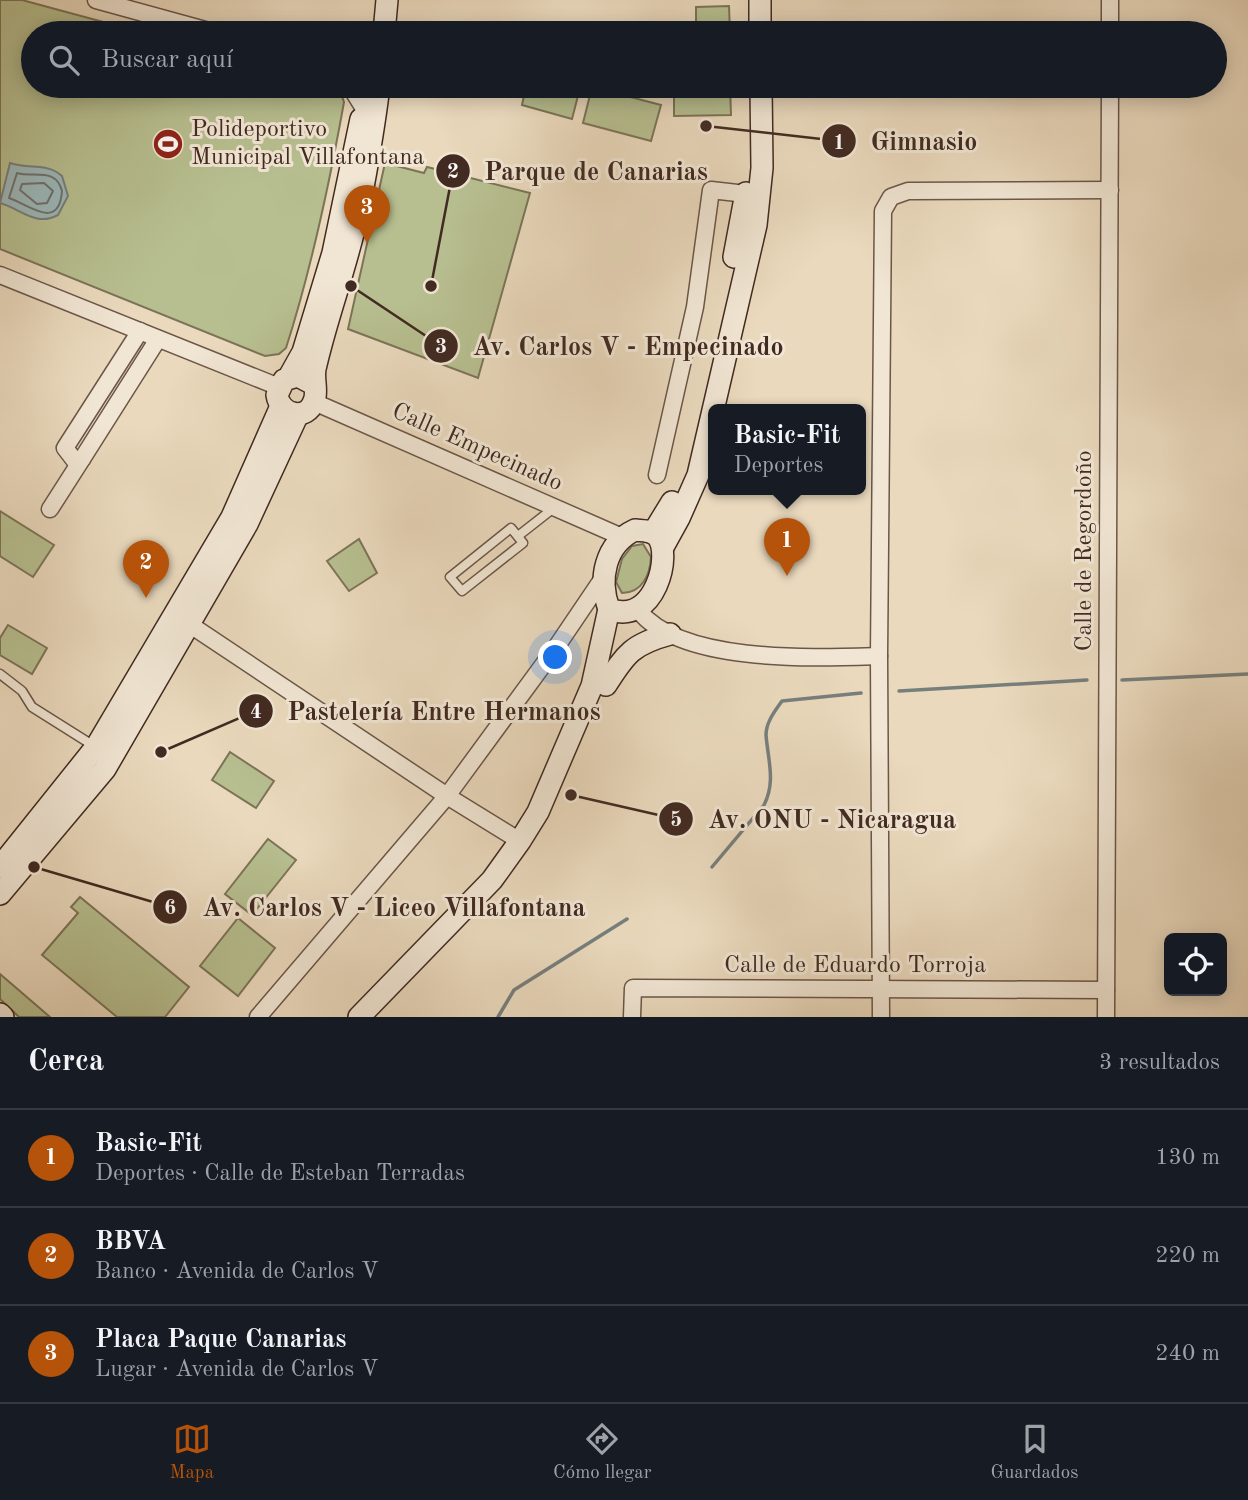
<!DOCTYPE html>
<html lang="es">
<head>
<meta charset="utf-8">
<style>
	body { margin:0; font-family:"Old Standard TT",serif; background:#20242c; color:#f1f3f6 }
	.controls { position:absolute; right:21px; bottom:21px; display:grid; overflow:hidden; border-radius:10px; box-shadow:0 4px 18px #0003 }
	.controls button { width:63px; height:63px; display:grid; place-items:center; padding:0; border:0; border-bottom:2px solid #363941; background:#171b24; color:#f1f3f6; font:35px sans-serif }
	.you { position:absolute; left:556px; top:658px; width:24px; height:24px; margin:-18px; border:5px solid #fff; border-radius:50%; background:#1a73e8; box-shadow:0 0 0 10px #1a73e833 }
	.badge { display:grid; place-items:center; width:46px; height:46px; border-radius:50%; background:#b45309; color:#fff; font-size:23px; font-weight:700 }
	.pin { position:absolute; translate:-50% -58px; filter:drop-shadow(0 2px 4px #0008) }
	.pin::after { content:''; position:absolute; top:37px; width:24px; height:21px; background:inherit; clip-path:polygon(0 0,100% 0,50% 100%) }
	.popup { position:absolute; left:708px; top:404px; width:158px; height:91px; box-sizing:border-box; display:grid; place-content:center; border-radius:10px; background:#171b24; filter:drop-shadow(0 2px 5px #0005); font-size:23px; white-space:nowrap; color:#9ea1a6 }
	.popup b { font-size:26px; color:#f1f3f6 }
	.popup::after { content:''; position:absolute; left:50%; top:100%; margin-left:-14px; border:14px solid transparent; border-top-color:#171b24 }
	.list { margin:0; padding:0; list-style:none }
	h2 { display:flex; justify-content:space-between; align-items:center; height:91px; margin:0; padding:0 28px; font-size:30px }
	h2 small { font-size:23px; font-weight:400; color:#9ea1a6 }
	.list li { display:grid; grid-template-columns:46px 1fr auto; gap:21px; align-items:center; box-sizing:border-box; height:98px; padding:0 28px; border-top:2px solid #363941 }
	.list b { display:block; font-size:26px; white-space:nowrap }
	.list p { margin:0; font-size:23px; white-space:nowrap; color:#9ea1a6 }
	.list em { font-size:23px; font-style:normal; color:#9ea1a6 }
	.icon { flex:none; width:38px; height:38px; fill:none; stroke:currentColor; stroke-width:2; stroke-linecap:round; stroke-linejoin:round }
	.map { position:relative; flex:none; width:1248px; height:1017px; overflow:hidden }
	.search { position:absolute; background:#171b24; box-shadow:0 4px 18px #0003; left:21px; right:21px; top:21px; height:77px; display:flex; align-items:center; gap:18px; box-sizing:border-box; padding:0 24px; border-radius:38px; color:#9ea1a6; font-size:26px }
	.sheet { height:385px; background:#171b24 }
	nav { display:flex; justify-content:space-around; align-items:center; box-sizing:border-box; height:98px; border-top:2px solid #363941; background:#171b24; font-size:19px; color:#9ea1a6 }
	nav a { display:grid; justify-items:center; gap:4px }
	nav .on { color:#b45309 }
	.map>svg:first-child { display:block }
	.green { fill:#b7bf90; stroke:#7c7458; stroke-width:2 }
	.water { fill:#9bb8bb; stroke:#777f7d; stroke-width:2 }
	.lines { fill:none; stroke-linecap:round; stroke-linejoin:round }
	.shore { stroke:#6e716e; stroke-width:2 }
	.stream { stroke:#777f7d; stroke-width:3.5 }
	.lane-casing { stroke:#6b5648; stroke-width:11 }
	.street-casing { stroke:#6b5648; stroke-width:19 }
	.secondary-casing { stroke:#412a21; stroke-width:24 }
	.lane { stroke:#f1e6d4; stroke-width:8 }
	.street { stroke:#f1e6d4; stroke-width:16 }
	.secondary { stroke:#f1e6d4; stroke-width:21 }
	.labels { text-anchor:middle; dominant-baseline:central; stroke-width:6; stroke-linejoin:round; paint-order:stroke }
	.poi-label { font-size:24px; fill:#412a21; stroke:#f1e6d4; text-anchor:start }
	.street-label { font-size:24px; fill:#412a21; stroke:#f1e6d4 }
	.leader { fill:none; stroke:#412a21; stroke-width:2.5 }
	.callout-dot { fill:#412a21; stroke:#f1e6d4; stroke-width:2.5 }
	.mark-label { font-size:21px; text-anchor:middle; font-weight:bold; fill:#fff }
	.callout-label { font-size:26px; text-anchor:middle; font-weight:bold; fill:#412a21; stroke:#f1e6d4; stroke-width:6; stroke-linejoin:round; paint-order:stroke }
</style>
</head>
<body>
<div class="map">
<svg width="1248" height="1017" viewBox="0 0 1248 1017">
	<rect width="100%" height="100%" fill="#ead9bd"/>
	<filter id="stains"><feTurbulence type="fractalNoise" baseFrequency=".00286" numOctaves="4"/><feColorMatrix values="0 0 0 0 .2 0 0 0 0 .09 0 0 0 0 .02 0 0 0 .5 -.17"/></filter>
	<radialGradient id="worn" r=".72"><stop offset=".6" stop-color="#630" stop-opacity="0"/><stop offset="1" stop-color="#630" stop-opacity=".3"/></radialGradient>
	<g class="green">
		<path d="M0,0h22l122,33h-111v53h300l7,5 4,11c-15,84 -32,165 -58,246l-7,6 -14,2 -265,-107z"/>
		<polygon points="729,6 730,33 696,33 696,7"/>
		<polygon points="526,86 580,88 572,119 522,105"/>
		<polygon points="674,86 730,86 731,115 674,116"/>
		<polygon points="592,87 661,105 651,141 583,123"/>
		<polygon points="385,163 424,173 427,167 530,193 478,378 348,329"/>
		<polygon points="0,511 54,545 33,577 0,556"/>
		<polygon points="359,539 377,573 349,591 327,561"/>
		<path d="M643,544l8,13c-1,18 -9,36 -29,36l-6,-11 6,-23 10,-13z"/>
		<polygon points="8,625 47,648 32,674 0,655 0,638"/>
		<polygon points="230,752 274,781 256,808 212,780"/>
		<polygon points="268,839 296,860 252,915 225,894"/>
		<polygon points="80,897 189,987 165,1017 117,1017 42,955 78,913 71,907"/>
		<polygon points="238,918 275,948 238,996 200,966"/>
		<polygon points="0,974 50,1017 19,1017 0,999"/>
	</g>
	<path class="water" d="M10,163c21,7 36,-1 52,13l6,20 -10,19c-22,12 -37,-6 -58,-12z"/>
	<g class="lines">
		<g class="shore">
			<path d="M17,173c17,5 39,-6 45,18 -3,41 -34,13 -53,7z"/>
			<polygon points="44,183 53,191 47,203 37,204 20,190 22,184"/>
		</g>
		<g class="stream">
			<polyline points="1122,680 1248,674"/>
			<polyline points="899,691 1087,680"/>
			<path d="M712,867l52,-62c12,-23 4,-45 2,-70 0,-13 9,-24 16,-34l79,-8"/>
			<polyline points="498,1017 514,990 627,919"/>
		</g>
		<g class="lane-casing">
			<g id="lane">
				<polygon points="511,528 523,543 462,591 450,577"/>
				<polyline points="518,536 555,507"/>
				<polyline points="0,674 22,691 32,707 94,746"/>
			</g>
		</g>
		<g class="street-casing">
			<g id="street">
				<polyline points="96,0 216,33"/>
				<polyline points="1110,0 1110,33"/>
				<polyline points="350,86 363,107"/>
				<polyline points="0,275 279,387"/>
				<polyline points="140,331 65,448 75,461 82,459 158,339"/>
				<polyline points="314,402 622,537"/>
				<polyline points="657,475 695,307 711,190 746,194"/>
				<polyline points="50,509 82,459"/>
				<path d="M639,611c43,53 176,47 240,45"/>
				<polyline points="180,618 447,796 520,841"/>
				<polyline points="258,1017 447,796 557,646 603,578"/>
				<polyline points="632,1017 633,988 1106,990"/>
				<polyline points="881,1017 879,656 883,211 891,197 908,191 1110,190"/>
				<polyline points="1106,1017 1110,86"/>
			</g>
		</g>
		<g class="secondary-casing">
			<g id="secondary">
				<polyline points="760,0 760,33"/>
				<polyline points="384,33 387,0"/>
				<polyline points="734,257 746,193"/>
				<polyline points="289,377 303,352 333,253 361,119"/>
				<path d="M313,384l-15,-8 -14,4 -7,15c3,20 30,27 37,6 4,-9 -1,-21 1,-32 12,-54 33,-106 44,-161 8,-41 15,-81 20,-122"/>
				<path d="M635,530c8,1 16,0 22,6 16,17 -2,91 -48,73 -11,-30 -4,-65 26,-79z"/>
				<polyline points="653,533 672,502"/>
				<polyline points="663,547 679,518 698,475 756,225 762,168 761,86"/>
				<path d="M606,685c20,-32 27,-41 64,-51"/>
				<polyline points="0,867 96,747 232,517 281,406"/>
				<polyline points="0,894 105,769 247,524 298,414"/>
				<polyline points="0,1014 3,1017"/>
				<polyline points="359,1017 492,880 520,841 538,812 592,686 609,609"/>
			</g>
		</g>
		<use href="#lane" class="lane"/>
		<use href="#street" class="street"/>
		<use href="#secondary" class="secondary"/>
	</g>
	<defs>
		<g id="stadium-disc" transform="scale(1.575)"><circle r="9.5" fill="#8f2418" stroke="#f1e6d4"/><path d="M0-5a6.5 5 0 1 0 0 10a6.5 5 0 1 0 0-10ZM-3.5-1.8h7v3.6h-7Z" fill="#fff"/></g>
	</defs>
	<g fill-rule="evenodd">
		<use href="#stadium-disc" x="168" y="144"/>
	</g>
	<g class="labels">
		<g class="poi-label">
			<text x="191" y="130">Polideportivo<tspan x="191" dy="28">Municipal Villafontana</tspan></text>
		</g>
		<g class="street-label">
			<text transform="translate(477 448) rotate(24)">Calle Empecinado</text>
			<text transform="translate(1085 551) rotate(-90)">Calle de Regordoño</text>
			<text x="855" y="966">Calle de Eduardo Torroja</text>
		</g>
	</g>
	<path class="leader" d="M706 126L839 141M431 286L453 171M351 286L441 346M161 752L256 711M571 795L676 819M34 867L170 907"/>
	<g class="callout-dot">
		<circle cx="706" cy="126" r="7"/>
		<circle cx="431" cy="286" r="7"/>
		<circle cx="351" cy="286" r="7"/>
		<circle cx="161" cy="752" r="7"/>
		<circle cx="571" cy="795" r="7"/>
		<circle cx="34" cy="867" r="7"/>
		<circle cx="839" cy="141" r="18"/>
		<circle cx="453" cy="171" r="18"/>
		<circle cx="441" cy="346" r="18"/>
		<circle cx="256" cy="711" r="18"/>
		<circle cx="676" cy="819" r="18"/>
		<circle cx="170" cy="907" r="18"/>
	</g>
	<g class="mark-label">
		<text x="839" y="149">1</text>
		<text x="453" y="178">2</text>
		<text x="441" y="353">3</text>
		<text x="256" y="718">4</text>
		<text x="676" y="826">5</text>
		<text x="170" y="914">6</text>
	</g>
	<g class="callout-label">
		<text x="924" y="150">Gimnasio</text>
		<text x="596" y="180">Parque de Canarias</text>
		<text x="628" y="355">Av. Carlos V - Empecinado</text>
		<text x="444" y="720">Pastelería Entre Hermanos</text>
		<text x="832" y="828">Av. ONU - Nicaragua</text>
		<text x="394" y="916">Av. Carlos V - Liceo Villafontana</text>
	</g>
	<rect width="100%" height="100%" filter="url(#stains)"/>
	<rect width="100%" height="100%" fill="url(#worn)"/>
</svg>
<div class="controls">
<button><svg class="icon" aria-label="locate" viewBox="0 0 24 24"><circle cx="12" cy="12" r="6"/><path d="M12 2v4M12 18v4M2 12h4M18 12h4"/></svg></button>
</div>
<div class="you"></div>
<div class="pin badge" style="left:787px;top:576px">1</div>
<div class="popup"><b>Basic-Fit</b>Deportes</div>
<div class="pin badge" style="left:146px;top:598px">2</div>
<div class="pin badge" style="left:367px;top:243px">3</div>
<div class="search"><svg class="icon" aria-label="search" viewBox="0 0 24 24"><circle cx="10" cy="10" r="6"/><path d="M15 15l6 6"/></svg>Buscar aquí</div>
</div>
<section class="sheet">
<h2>Cerca<small>3 resultados</small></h2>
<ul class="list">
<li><span class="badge">1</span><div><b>Basic-Fit</b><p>Deportes · Calle de Esteban Terradas</p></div><em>130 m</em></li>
<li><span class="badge">2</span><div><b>BBVA</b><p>Banco · Avenida de Carlos V</p></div><em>220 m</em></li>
<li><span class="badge">3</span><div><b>Placa Paque Canarias</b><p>Lugar · Avenida de Carlos V</p></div><em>240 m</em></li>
</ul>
</section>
<nav>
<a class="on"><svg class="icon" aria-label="map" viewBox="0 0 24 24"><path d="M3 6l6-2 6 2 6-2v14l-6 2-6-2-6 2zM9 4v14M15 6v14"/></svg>Mapa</a>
<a><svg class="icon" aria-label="directions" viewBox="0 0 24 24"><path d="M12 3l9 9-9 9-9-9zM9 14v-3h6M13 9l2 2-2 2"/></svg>Cómo llegar</a>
<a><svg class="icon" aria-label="saved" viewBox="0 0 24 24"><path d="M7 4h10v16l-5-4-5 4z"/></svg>Guardados</a>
</nav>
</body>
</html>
